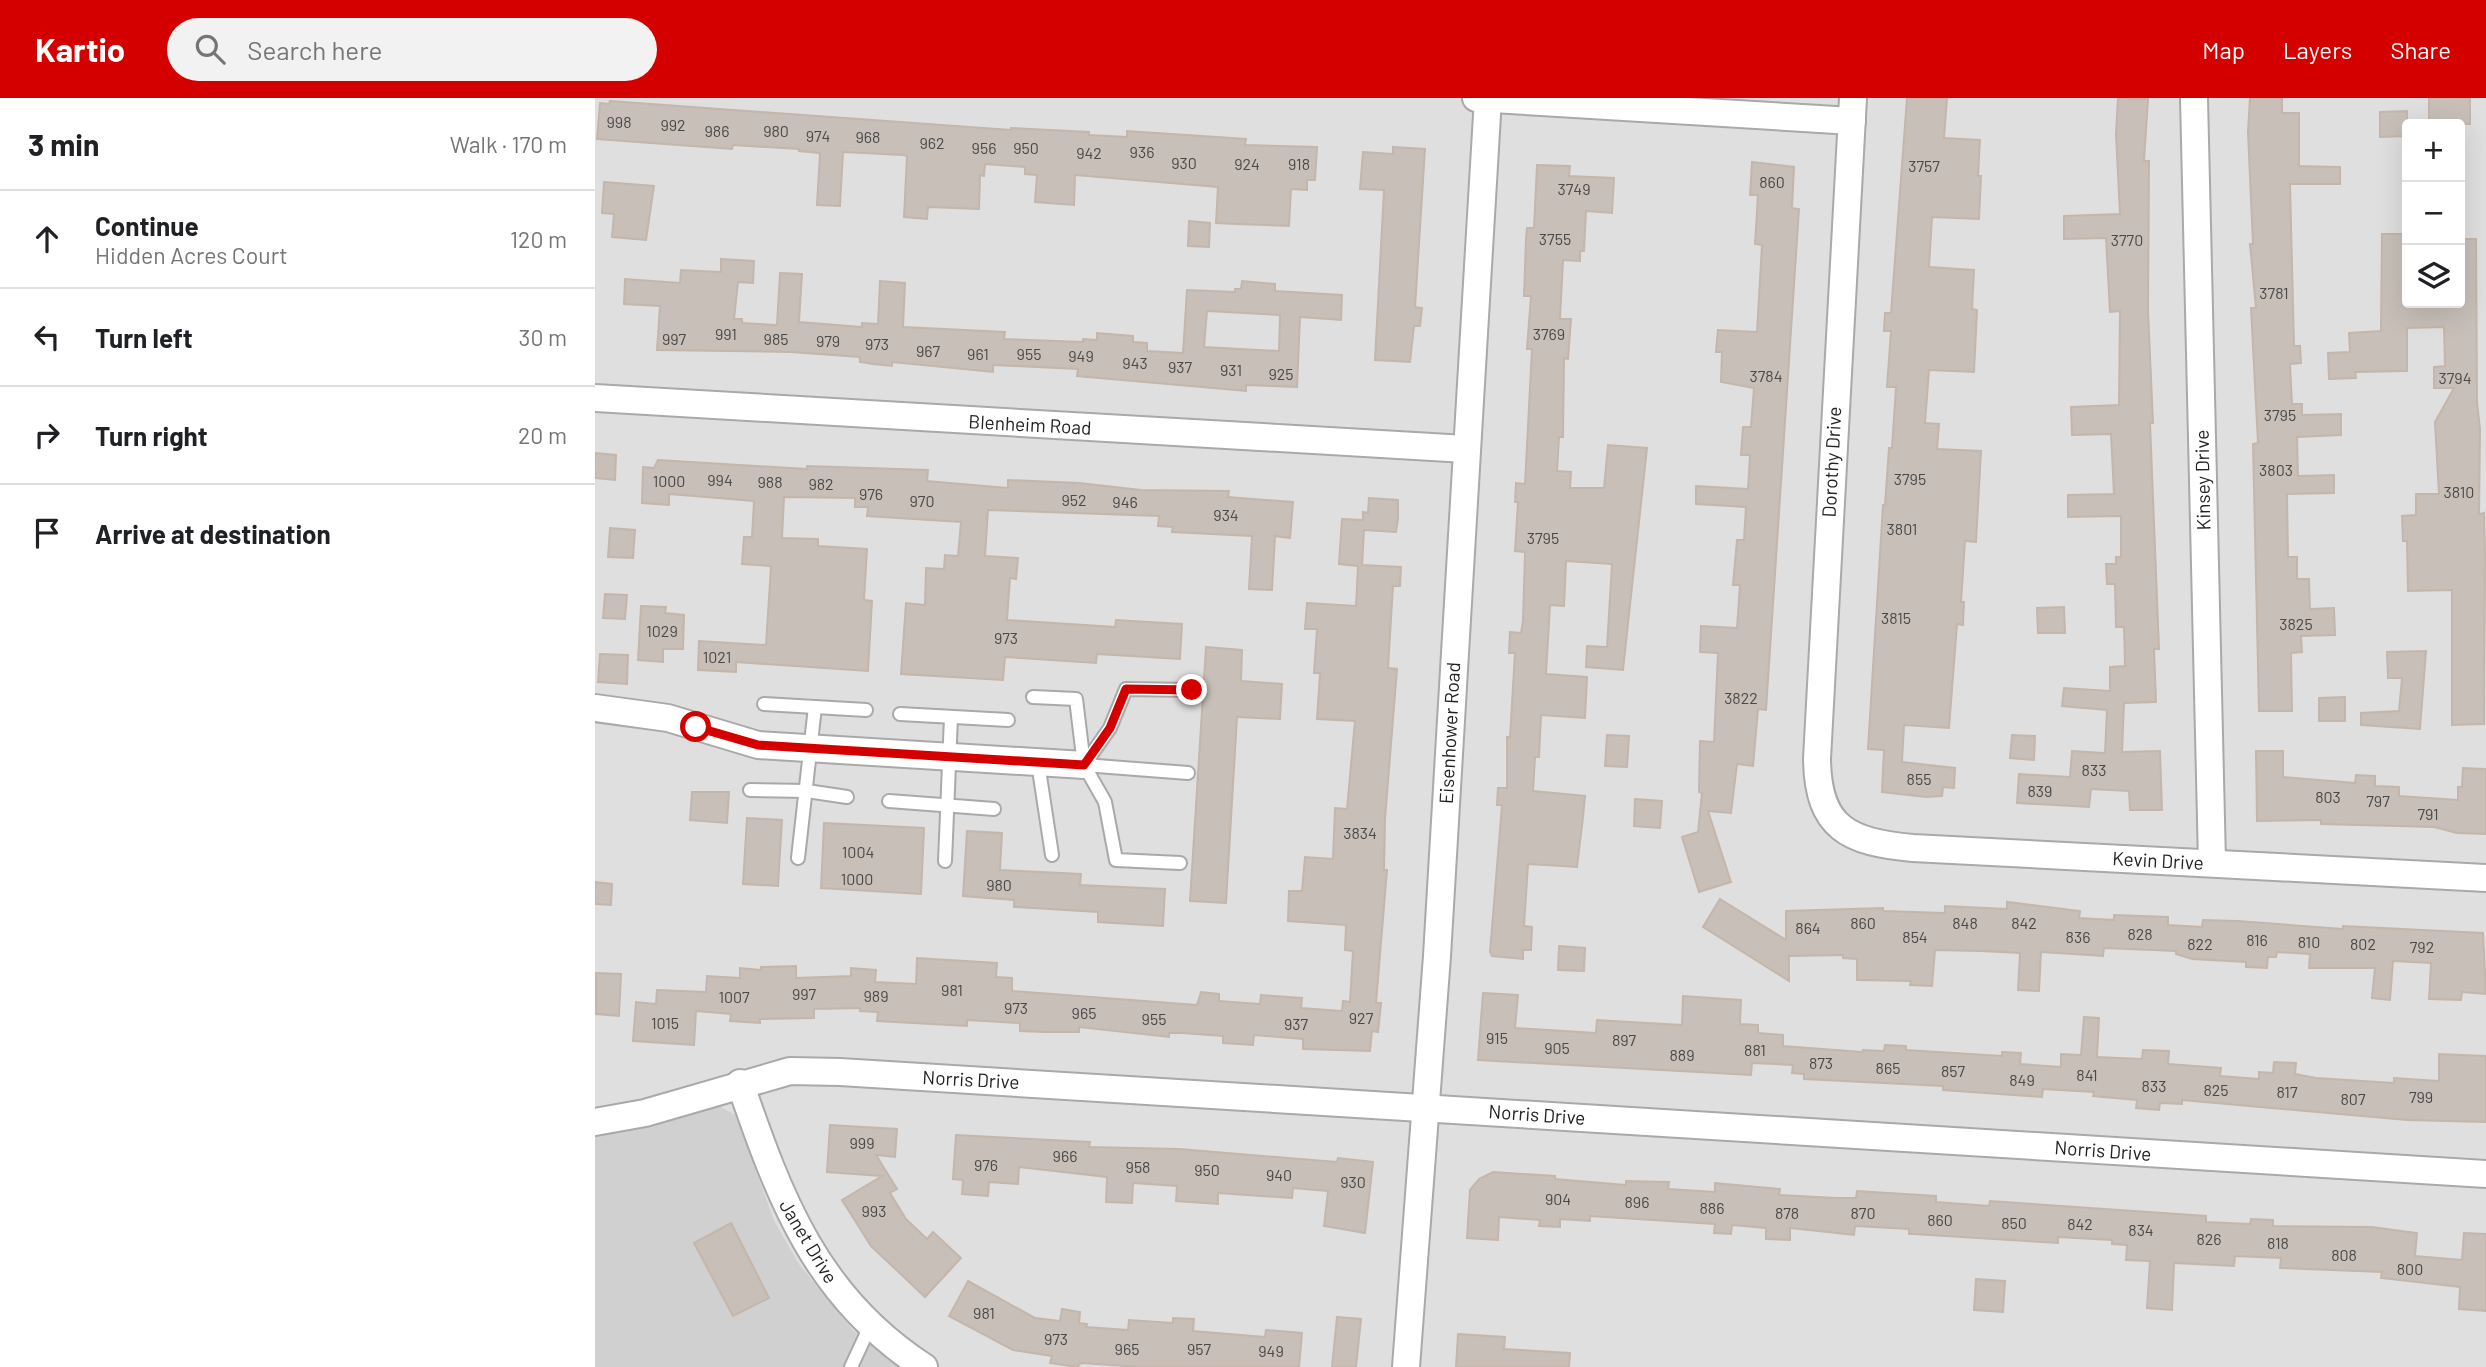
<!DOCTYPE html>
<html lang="en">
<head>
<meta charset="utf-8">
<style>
	body { margin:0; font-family:Barlow,sans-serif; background:#f2f2f2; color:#202124 }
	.controls { position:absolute; right:21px; top:21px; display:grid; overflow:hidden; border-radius:7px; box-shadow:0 7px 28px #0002 }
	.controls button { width:63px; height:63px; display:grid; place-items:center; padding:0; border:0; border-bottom:2px solid #e0e0e0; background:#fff; color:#202124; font:35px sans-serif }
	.stop { position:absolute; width:21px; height:21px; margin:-16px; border:5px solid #d40000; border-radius:50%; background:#fff }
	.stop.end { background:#d40000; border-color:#fff; box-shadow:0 2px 7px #0008 }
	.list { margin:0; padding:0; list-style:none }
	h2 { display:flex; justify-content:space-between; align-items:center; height:91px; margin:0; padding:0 28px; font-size:30px }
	h2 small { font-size:23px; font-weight:400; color:#757577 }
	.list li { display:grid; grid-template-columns:46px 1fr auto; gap:21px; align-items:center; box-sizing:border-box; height:98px; padding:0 28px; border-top:2px solid #e0e0e0 }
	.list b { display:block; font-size:26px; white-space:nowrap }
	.list p { margin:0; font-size:23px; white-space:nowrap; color:#757577 }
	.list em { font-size:23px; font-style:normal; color:#757577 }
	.icon { flex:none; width:38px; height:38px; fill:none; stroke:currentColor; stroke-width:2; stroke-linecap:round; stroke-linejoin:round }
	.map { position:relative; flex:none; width:1891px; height:1269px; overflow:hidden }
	header { display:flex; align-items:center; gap:42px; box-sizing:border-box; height:98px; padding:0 35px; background:#d40000; color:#fff }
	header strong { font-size:33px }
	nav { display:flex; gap:38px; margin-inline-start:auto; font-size:24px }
	.search { width:490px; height:63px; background:#f2f2f2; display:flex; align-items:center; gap:18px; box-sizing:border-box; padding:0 24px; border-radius:38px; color:#757577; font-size:26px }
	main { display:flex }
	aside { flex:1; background:#fff }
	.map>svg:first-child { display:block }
	.residential { fill:#e0dfdf; fill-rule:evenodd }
	.religious { fill:#d0d0d0 }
	.building { fill:#c7bfb8; stroke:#c4b6ab; stroke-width:2; fill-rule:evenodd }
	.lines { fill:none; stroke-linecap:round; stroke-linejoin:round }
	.lane-casing { stroke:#a9a9a9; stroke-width:16 }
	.street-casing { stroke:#a9a9a9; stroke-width:30 }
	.lane { stroke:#fff; stroke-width:12 }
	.street { stroke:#fff; stroke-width:26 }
	.route { stroke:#d40000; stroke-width:9 }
	.labels { text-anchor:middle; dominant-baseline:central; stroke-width:5; stroke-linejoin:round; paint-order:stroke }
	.number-label { font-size:16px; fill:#4b4948 }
	.street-label { font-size:19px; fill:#222; stroke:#fff }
</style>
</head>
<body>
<header>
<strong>Kartio</strong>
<div class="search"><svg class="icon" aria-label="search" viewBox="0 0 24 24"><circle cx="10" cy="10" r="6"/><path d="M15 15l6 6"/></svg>Search here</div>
<nav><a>Map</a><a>Layers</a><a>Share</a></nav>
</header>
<main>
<aside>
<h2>3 min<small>Walk · 170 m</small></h2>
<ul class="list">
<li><svg class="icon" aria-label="ahead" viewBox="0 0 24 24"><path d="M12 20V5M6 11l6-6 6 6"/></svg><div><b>Continue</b><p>Hidden Acres Court</p></div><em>120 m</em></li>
<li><svg class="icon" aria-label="left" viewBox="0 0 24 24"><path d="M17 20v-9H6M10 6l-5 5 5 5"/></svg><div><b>Turn left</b></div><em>30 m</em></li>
<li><svg class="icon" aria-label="right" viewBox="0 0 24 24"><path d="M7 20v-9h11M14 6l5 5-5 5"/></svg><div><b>Turn right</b></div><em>20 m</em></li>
<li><svg class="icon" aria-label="arrive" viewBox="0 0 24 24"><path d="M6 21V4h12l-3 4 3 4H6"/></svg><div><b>Arrive at destination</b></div></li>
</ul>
</aside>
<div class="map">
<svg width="1891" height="1269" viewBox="0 0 1891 1269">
	<rect width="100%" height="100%" fill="#f2efe9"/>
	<path class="residential" d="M0,0h1891v1269h-1583l-50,-37 -54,-66 -25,-44 -20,-48 -159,-40zM1812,26h53v179h-53z"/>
	<polygon class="religious" points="126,1009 140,1017 179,1122 204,1166 258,1232 308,1269 0,1269 0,1034"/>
	<g class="building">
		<polygon points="1312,0 1352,0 1349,40 1385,42 1383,78 1386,78 1384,121 1337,119 1334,169 1379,172 1377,211 1382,212 1379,274 1334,272 1330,325 1344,326 1342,351 1386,353 1381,444 1370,443 1366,504 1369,504 1368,527 1362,526 1354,630 1309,627 1307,664 1360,670 1359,690 1348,689 1347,698 1331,699 1287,694 1289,652 1273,651 1288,407 1290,407 1294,350 1297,350 1301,289 1292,289 1296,233 1289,233 1290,215 1296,215"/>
		<polygon points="1523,0 1553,1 1549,63 1554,63 1553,213 1558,325 1555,325 1564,551 1559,551 1561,604 1529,605 1527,654 1565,653 1567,712 1535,712 1534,693 1496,691 1494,709 1422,705 1424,676 1475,679 1477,653 1510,655 1512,612 1467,608 1469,590 1515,593 1515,569 1530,568 1529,529 1521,529 1520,486 1512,486 1511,466 1521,466 1521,459 1526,459 1526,418 1473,419 1473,397 1519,396 1516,336 1477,337 1476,309 1524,307 1525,213 1515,214 1511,140 1469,141 1469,118 1525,116 1521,36"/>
		<polygon points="1655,0 1687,0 1687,15 1704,15 1704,68 1745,69 1745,86 1695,86 1699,248 1705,248 1706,265 1695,266 1697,306 1707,306 1707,317 1746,316 1746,337 1702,339 1703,378 1739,377 1739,395 1692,396 1693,459 1702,459 1702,481 1714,481 1715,511 1739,510 1740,537 1706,538 1707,554 1696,555 1697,613 1664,613 1658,346 1663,345 1656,210 1661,210 1655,146 1658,146 1653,34"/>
		<rect x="1834" y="0" width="41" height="26"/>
		<polygon points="15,3 416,32 416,30 494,34 494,37 532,39 532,33 651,41 650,47 722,49 720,82 712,82 712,92 696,91 694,128 641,126 621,125 623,89 480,77 479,107 440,104 442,77 430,76 430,69 390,66 389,78 385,77 384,111 333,109 332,121 309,119 312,58 308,57 248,54 245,108 222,107 225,55 204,53 204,51 138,47 137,51 2,41 5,5 14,6"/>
		<polygon points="1812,13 1812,38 1785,39 1785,14"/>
		<polygon points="798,49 830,51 820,209 827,210 825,228 819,228 815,264 780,262 789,92 765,91 768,54 798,56"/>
		<polygon points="1157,64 1199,69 1197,110 1204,111 1171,612 1163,611 1158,668 1142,666 1136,715 1113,713 1136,784 1104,794 1087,739 1103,734 1107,695 1104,694 1105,643 1119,644 1123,555 1105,554 1106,528 1142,530 1145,487 1138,487 1142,442 1149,442 1151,409 1101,406 1101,388 1153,391 1155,357 1146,357 1148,329 1156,329 1159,290 1126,284 1127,254 1121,254 1123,232 1162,234 1167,147 1160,146 1163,97 1155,97"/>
		<polygon points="942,67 975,68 974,78 1019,80 1017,115 991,113 989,153 985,153 985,163 968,162 965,221 976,221 973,261 969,260 968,339 964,339 962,373 976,374 975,390 1009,390 1013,347 1052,350 1028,572 991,569 992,548 1012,549 1017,466 971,463 969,508 955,507 951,576 992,579 990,620 946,617 944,659 940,659 938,693 990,698 988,719 982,769 933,766 929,828 937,829 936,852 928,852 928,861 897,858 895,854 907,707 902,707 903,690 912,690 912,639 915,639 920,555 914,555 915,534 926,535 928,523 930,454 920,453 923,404 920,404 921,385 930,386 937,251 932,251 936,198 929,198 931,141 932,130 939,130"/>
		<polygon points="9,84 59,88 51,142 17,139 19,116 7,115"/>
		<polygon points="594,123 615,125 614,149 593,148"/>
		<polygon points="1787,136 1812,136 1811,206 1865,205 1865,141 1881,141 1882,304 1885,331 1884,416 1889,415 1890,456 1889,626 1857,627 1857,492 1813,493 1812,443 1808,443 1807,418 1821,417 1821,396 1844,396 1840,324 1859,290 1839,290 1839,269 1850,268 1849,229 1812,230 1812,273 1760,274 1761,280 1734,281 1733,255 1755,254 1754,235 1786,233"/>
		<path d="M126,161l33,2 -1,22 -15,-1 -4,37h8v4l35,2 3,-52 22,1 -3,48 63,5v-4l16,1 2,-43 25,2 -2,44 102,5 -1,7 79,3v-3l14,1v-7l36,3v6l14,1v8l36,2 4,-63 48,2v-3h6l1,-8 33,3v7l67,4 -1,25 -41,-3 -3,70 -51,-2v6l-169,-15 1,-7 -85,-4v7l-101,-10v4l-19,-2 -13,-2v-5l-69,-5 -134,-2 3,-44 -36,-2 1,-25 55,4 1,-13 40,2zM612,213l73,4 -1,36 -75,-4z"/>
		<polygon points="0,355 21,357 20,382 0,380"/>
		<polygon points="63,362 212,371 212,368 333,372 332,383 413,390 413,382 484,385 546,392 634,393 633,399 698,404 695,440 680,438 677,492 654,491 657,438 577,434 578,429 563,428 564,418 393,412 390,458 423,460 421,481 415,480 412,522 520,529 521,522 587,526 585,561 502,556 501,565 410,559 408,582 306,576 311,505 330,507 331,470 349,471 350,457 363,458 366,424 272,418 273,409 260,409 260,400 189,399 187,440 223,441 223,448 272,451 269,502 277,503 273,573 141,564 141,574 103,572 104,543 171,547 176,468 147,466 149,439 157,439 159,403 74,396 74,407 47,405 48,369 59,370"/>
		<polygon points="774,400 803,402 803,421 801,434 769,432 767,467 806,469 805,488 798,488 793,570 802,571 790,721 789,772 792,772 781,905 786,905 783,934 777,933 775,953 708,951 708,941 659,937 658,947 628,945 628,938 587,935 574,935 574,939 484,929 484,934 450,934 425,933 425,925 372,922 372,928 282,923 283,914 265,913 265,910 219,911 219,920 165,921 165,925 135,923 136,916 101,913 99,947 38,943 41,904 61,906 62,892 111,894 112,878 145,880 145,870 166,872 166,869 201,868 201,880 256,878 256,870 281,872 280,884 321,886 322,860 402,865 401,879 417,880 417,893 602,907 606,894 624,896 624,903 665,906 666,897 707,900 706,910 747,913 748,903 755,904 758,853 750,852 751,827 693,823 694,793 707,793 710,759 738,761 740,710 752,711 760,623 722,621 725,575 719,575 722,531 710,531 712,505 761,508 763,468 744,466 747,421 768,422 768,414 773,415"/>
		<polygon points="15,430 40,432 38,460 13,459"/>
		<polygon points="10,496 32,497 30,521 8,520"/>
		<polygon points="46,508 71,509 70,515 89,517 88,551 68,551 68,564 43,562"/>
		<polygon points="1469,509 1470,535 1443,535 1442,510"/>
		<polygon points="611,549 647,552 646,583 687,586 685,621 642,619 631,805 595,803"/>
		<polygon points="1831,553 1825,631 1766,627 1766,615 1804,613 1807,580 1793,580 1792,554"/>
		<polygon points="5,556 33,557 32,586 3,584"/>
		<polygon points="1750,599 1750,623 1724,623 1724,600"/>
		<polygon points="1012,637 1034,638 1032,669 1010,668"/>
		<polygon points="1417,637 1440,638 1439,662 1415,660"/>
		<polygon points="1661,653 1688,653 1688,679 1760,685 1761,677 1780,678 1780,688 1804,689 1804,698 1863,702 1863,689 1867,689 1868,670 1891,671 1891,736 1862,735 1839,729 1726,726 1726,722 1662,723"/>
		<polygon points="97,694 134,694 132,725 95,722"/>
		<polygon points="1040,701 1067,703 1065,730 1039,728"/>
		<polygon points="152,720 187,722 183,788 148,786"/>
		<polygon points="229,725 329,730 326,796 226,790"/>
		<polygon points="372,733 407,735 405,772 486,776 485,787 570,791 568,828 503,824 503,814 419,809 419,802 368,798"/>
		<polygon points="0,784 17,786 16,807 0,806"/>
		<polygon points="1125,801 1191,842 1191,813 1288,810 1288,813 1350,815 1350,808 1412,811 1412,804 1485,813 1484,820 1519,822 1519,817 1573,819 1573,827 1607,829 1608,822 1643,823 1748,831 1748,828 1888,835 1891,896 1867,894 1866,902 1834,901 1836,865 1798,863 1795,902 1777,900 1780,870 1714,870 1715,856 1682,854 1681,859 1673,859 1672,870 1651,869 1651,864 1597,861 1581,856 1581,853 1509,850 1508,858 1446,854 1444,893 1423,892 1425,855 1386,853 1340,852 1337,888 1315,887 1316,883 1262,882 1262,861 1248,860 1248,857 1194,858 1194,883 1108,829"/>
		<polygon points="964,848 990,850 989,873 963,872"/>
		<polygon points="1,875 26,876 24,918 1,916"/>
		<polygon points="888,895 923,897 920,930 1001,935 1002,922 1087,927 1088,898 1146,902 1145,926 1163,927 1163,935 1188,937 1188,948 1267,954 1268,952 1289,953 1290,947 1311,948 1311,952 1407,958 1407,954 1426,955 1425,966 1466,969 1466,956 1486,957 1489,919 1504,920 1502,959 1547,961 1548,952 1574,953 1573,966 1626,970 1625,978 1664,981 1664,974 1678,975 1679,964 1701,965 1700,976 1721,980 1799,985 1799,980 1844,983 1844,956 1891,958 1891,1024 1812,1022 1587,1002 1587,1006 1565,1005 1564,1012 1541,1010 1542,1002 1498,998 1499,994 1448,991 1447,999 1348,992 1348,988 1209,981 1209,976 1197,975 1198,967 1157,965 1156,977 883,962"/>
		<polygon points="235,1027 302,1031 300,1059 281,1057 302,1091 295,1095 311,1121 332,1141 338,1134 366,1160 330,1199 276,1148 247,1102 287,1078 232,1074"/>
		<polygon points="361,1037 495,1044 494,1049 584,1051 742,1064 743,1060 778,1064 770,1135 729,1128 733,1093 698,1090 697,1100 623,1095 623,1106 581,1103 582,1088 538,1085 537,1105 511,1104 512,1079 424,1069 423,1086 394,1084 393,1098 367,1096 368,1082 358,1081"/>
		<polygon points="898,1074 960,1078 960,1081 1031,1087 1031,1083 1074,1084 1073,1091 1120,1094 1120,1085 1185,1091 1184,1097 1241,1100 1261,1100 1262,1093 1341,1098 1341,1104 1394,1108 1395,1103 1611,1118 1611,1124 1655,1126 1656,1121 1678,1122 1678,1128 1777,1129 1822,1135 1820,1158 1867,1162 1869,1135 1891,1136 1891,1213 1864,1211 1865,1189 1786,1180 1787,1174 1685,1170 1686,1160 1640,1158 1639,1168 1579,1165 1577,1212 1552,1210 1555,1163 1531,1162 1532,1147 1517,1146 1517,1142 1463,1139 1463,1145 1318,1136 1314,1136 1314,1131 1260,1128 1259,1137 1195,1130 1195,1142 1171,1141 1171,1130 1137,1127 1136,1136 1119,1135 1120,1126 995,1118 995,1123 965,1121 965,1129 944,1128 945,1122 904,1119 903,1142 872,1140 875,1092 884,1081"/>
		<polygon points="136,1125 174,1200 138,1218 99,1145"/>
		<polygon points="1381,1181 1410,1183 1408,1214 1379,1212"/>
		<polygon points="373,1183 440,1220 465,1223 467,1211 485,1214 484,1225 492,1226 491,1229 533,1232 534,1222 578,1225 578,1220 599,1221 598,1233 670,1239 671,1232 707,1235 704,1269 546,1269 486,1265 482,1269 455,1265 457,1258 418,1252 354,1218"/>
		<polygon points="742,1219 766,1221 761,1269 737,1269"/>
		<polygon points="863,1236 910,1239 909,1251 975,1255 974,1269 861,1269"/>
	</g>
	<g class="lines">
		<g class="lane-casing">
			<g id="lane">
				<polyline points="438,599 481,601 489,667 510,704 521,762 585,765"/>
				<polyline points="169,606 271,612"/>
				<polyline points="305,616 413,622"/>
				<polyline points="443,665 457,757"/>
				<polyline points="489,667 515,630 531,591 597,592"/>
				<polyline points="489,667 593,675"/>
				<polyline points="155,692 212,693 252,699"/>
				<polyline points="294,703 399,711"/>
				<polyline points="203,760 220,609"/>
				<polyline points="350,763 356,619"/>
				<polyline points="256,1269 276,1226"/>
			</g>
		</g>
		<g class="street-casing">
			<g id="street">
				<polyline points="881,0 1257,23"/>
				<path d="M1258,0l-36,661c1,70 32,83 96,89l573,30"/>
				<polyline points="1599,0 1617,764"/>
				<polyline points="0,300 871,351"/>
				<polyline points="0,610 73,620 163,647 489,667"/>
				<path d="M145,985c40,116 76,214 184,284"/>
				<polyline points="0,1024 50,1015 195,973 245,974 1891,1076"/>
				<polyline points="811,1269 842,858 893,0"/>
			</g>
		</g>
		<use href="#lane" class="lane"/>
		<use href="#street" class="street"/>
	</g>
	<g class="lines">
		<polyline class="route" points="101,629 163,647 489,667 515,630 531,591 597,592"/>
	</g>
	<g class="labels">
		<g class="number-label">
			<text x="24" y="23">998</text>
			<text x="78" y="26">992</text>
			<text x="122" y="32">986</text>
			<text x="181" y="32">980</text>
			<text x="223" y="37">974</text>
			<text x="273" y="38">968</text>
			<text x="337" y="44">962</text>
			<text x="389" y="49">956</text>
			<text x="431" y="49">950</text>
			<text x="547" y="53">936</text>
			<text x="494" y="54">942</text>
			<text x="589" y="64">930</text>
			<text x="652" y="65">924</text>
			<text x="704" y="65">918</text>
			<text x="1329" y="67">3757</text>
			<text x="1177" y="83">860</text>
			<text x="979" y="90">3749</text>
			<text x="960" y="140">3755</text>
			<text x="1532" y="141">3770</text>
			<text x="1679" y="194">3781</text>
			<text x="131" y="235">991</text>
			<text x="954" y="235">3769</text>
			<text x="79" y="240">997</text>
			<text x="181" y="240">985</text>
			<text x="233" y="242">979</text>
			<text x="282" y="245">973</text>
			<text x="333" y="252">967</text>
			<text x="383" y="255">961</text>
			<text x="434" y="255">955</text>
			<text x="486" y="257">949</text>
			<text x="540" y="264">943</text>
			<text x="585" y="268">937</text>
			<text x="636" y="271">931</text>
			<text x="686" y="275">925</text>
			<text x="1171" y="277">3784</text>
			<text x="1860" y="279">3794</text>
			<text x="1685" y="316">3795</text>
			<text x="1681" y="371">3803</text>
			<text x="1315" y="380">3795</text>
			<text x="125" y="381">994</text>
			<text x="74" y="382">1000</text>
			<text x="175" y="383">988</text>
			<text x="226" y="385">982</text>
			<text x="1864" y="393">3810</text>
			<text x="276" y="395">976</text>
			<text x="479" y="401">952</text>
			<text x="327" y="402">970</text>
			<text x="530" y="403">946</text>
			<text x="631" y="416">934</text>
			<text x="1307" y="430">3801</text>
			<text x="948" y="439">3795</text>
			<text x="1301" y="519">3815</text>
			<text x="1701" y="525">3825</text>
			<text x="67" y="532">1029</text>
			<text x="411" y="539">973</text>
			<text x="122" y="558">1021</text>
			<text x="1146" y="599">3822</text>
			<text x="1499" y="671">833</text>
			<text x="1324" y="680">855</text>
			<text x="1445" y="692">839</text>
			<text x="1733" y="698">803</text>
			<text x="1783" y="702">797</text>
			<text x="1833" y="715">791</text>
			<text x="765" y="734">3834</text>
			<text x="263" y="753">1004</text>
			<text x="262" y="780">1000</text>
			<text x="404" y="786">980</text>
			<text x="1268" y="824">860</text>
			<text x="1370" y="824">848</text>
			<text x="1429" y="824">842</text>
			<text x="1213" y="829">864</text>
			<text x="1545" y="835">828</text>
			<text x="1320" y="838">854</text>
			<text x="1483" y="838">836</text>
			<text x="1662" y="841">816</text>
			<text x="1714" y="843">810</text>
			<text x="1605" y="845">822</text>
			<text x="1768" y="845">802</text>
			<text x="1827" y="848">792</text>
			<text x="357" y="891">981</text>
			<text x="209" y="895">997</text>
			<text x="281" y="897">989</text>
			<text x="139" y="898">1007</text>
			<text x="421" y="909">973</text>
			<text x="489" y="914">965</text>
			<text x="766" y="919">927</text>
			<text x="559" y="920">955</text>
			<text x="70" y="924">1015</text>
			<text x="701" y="925">937</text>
			<text x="902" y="939">915</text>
			<text x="1029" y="941">897</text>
			<text x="962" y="949">905</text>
			<text x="1160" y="951">881</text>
			<text x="1087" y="956">889</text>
			<text x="1226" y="964">873</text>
			<text x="1293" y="969">865</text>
			<text x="1358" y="972">857</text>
			<text x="1492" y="976">841</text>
			<text x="1427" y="981">849</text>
			<text x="1559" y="987">833</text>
			<text x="1621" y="991">825</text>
			<text x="1692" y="993">817</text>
			<text x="1826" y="998">799</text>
			<text x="1758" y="1000">807</text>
			<text x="267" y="1044">999</text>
			<text x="470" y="1057">966</text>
			<text x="391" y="1066">976</text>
			<text x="543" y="1068">958</text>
			<text x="612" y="1071">950</text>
			<text x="684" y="1076">940</text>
			<text x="758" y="1083">930</text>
			<text x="963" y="1100">904</text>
			<text x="1042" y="1103">896</text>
			<text x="1117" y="1109">886</text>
			<text x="279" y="1112">993</text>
			<text x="1192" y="1114">878</text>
			<text x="1268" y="1114">870</text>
			<text x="1345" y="1121">860</text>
			<text x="1419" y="1124">850</text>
			<text x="1485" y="1125">842</text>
			<text x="1546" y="1131">834</text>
			<text x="1614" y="1140">826</text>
			<text x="1683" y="1144">818</text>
			<text x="1749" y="1156">808</text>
			<text x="1815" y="1170">800</text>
			<text x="389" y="1214">981</text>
			<text x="461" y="1240">973</text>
			<text x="532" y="1250">965</text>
			<text x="604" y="1250">957</text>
			<text x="676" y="1252">949</text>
		</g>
		<g class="street-label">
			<text transform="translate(435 326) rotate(3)">Blenheim Road</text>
			<text transform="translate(1236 364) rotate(-87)">Dorothy Drive</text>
			<text transform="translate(1607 382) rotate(-91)">Kinsey Drive</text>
			<text transform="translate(854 635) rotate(-87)">Eisenhower Road</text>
			<text transform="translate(1563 762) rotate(3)">Kevin Drive</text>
			<text transform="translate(376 981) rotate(3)">Norris Drive</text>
			<text transform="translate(942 1016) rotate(4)">Norris Drive</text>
			<text transform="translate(1508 1052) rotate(4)">Norris Drive</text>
			<text transform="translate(214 1143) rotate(59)">Janet Drive</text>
		</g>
	</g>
</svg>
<div class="controls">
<button>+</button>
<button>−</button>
<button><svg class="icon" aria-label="layers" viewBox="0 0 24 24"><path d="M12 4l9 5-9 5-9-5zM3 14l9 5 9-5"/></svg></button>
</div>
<div class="stop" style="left:101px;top:629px"></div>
<div class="stop end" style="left:597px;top:592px"></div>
</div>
</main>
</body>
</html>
